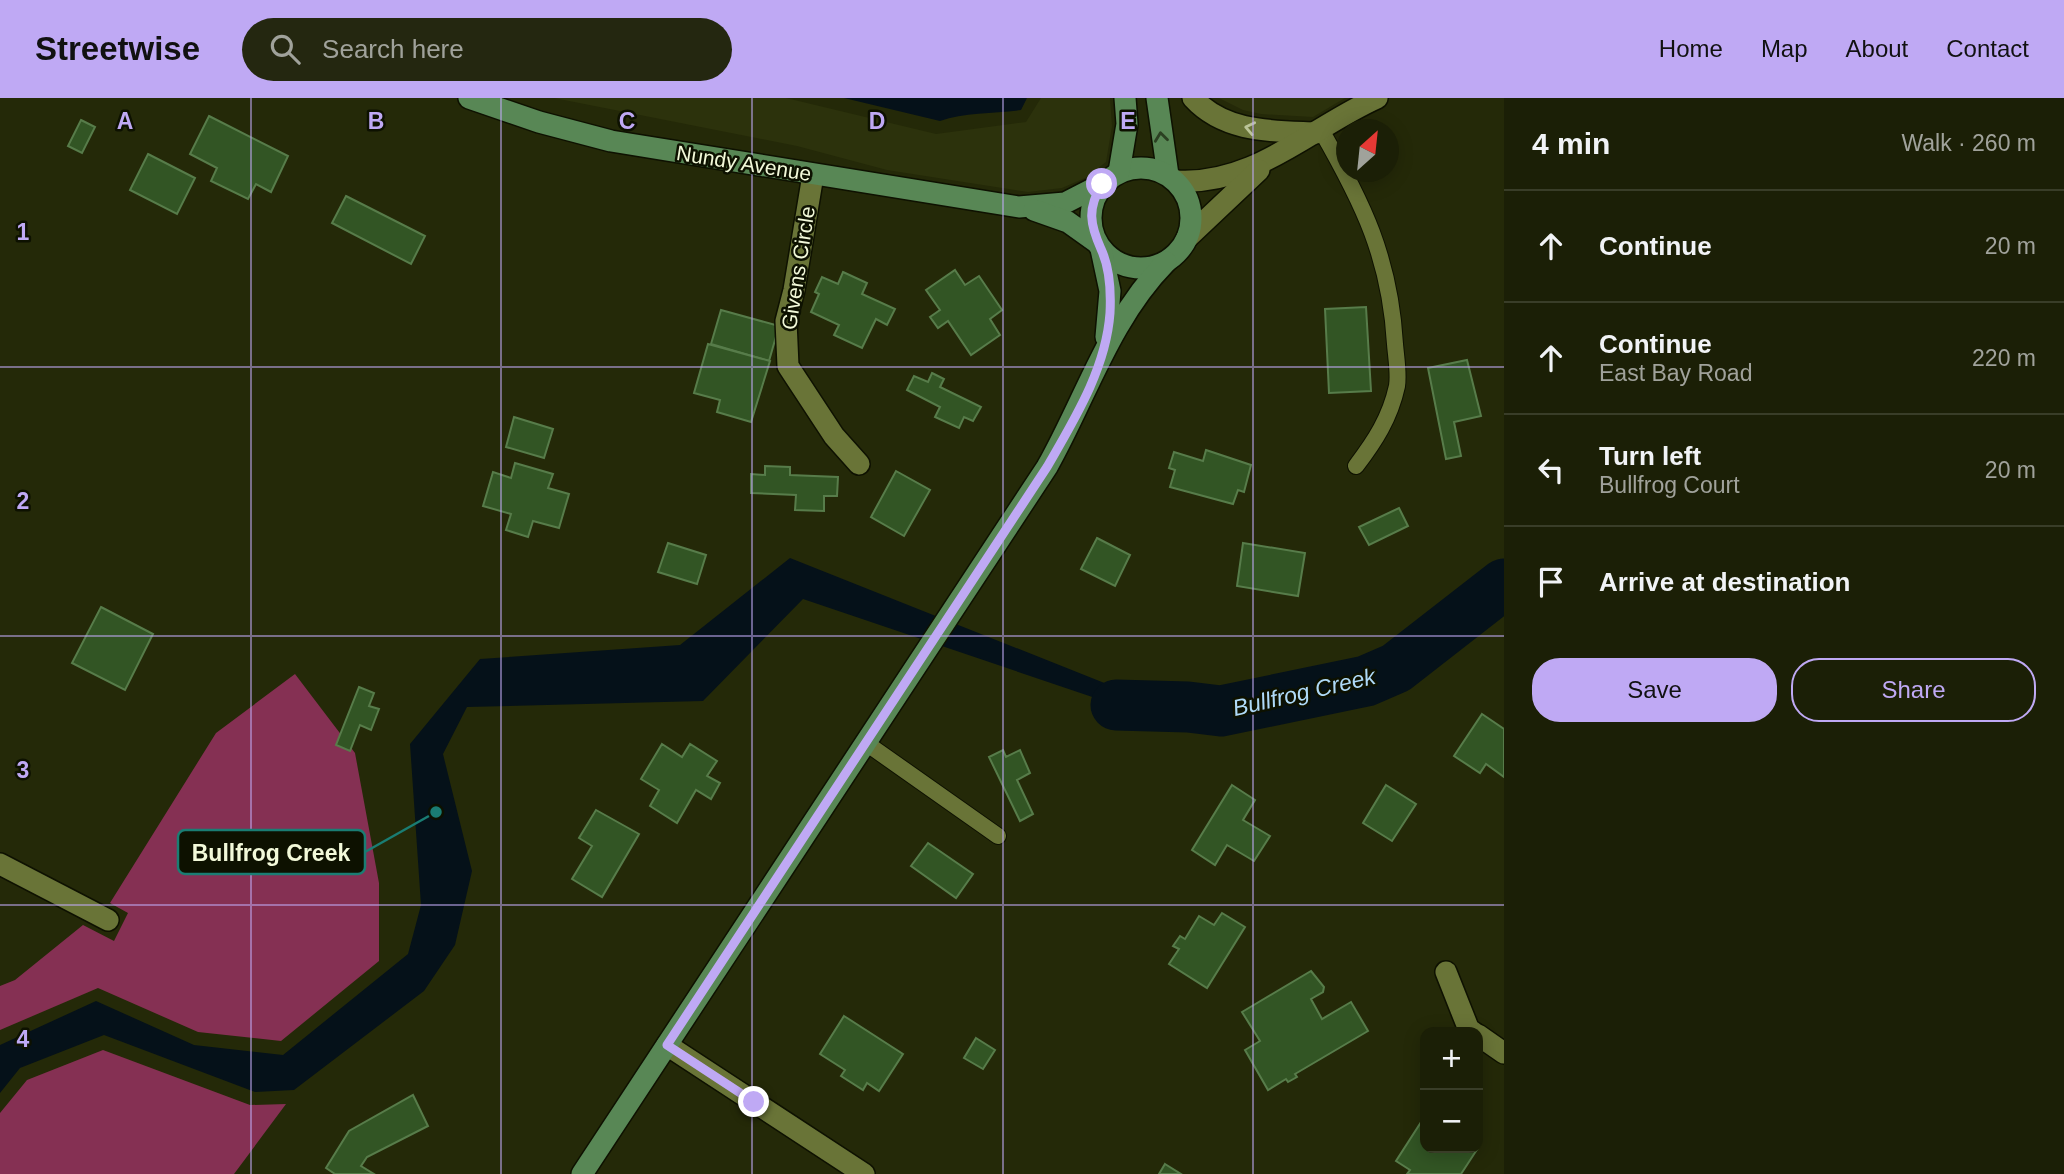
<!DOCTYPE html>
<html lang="en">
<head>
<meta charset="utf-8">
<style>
	body { margin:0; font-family:Arial,sans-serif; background:#242710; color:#f1f3f6 }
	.controls { position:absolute; right:21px; bottom:21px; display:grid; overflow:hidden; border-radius:14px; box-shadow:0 4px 18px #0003 }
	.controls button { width:63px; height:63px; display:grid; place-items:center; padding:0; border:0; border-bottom:2px solid #393d28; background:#1b1f06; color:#f1f3f6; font:35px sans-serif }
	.compass { position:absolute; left:1336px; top:21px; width:63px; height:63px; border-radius:50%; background:#1b1f06; box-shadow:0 4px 18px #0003; rotate:27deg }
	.stop { position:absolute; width:21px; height:21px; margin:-16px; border:5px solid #bfa9f4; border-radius:50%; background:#fff }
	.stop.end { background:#bfa9f4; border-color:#fff; box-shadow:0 2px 7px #0008 }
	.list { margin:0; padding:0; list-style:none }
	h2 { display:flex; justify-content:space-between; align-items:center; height:91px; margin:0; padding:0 28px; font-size:30px }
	h2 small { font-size:23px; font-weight:400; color:#a0a29b }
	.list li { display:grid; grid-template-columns:46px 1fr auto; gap:21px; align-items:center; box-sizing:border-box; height:112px; padding:0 28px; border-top:2px solid #393d28 }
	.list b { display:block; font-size:26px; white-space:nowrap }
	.list p { margin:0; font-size:23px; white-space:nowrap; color:#a0a29b }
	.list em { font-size:23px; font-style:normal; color:#a0a29b }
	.actions { display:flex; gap:14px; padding:21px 28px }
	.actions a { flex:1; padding:16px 0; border:2px solid #bfa9f4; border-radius:28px; text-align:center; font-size:24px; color:#bfa9f4 }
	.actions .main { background:#bfa9f4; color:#111 }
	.icon { flex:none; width:38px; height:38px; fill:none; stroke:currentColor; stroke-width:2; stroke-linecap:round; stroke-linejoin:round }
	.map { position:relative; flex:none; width:1504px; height:1076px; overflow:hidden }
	header { display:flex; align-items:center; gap:42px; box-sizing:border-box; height:98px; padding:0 35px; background:#bfa9f4; color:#111 }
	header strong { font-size:33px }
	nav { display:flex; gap:38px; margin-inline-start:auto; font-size:24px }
	.search { width:490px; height:63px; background:#242710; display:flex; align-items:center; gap:18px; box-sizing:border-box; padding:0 24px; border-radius:38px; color:#a0a29b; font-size:26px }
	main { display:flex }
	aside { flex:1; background:#1b1f06 }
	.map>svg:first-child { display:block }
	.built { fill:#2c320c }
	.forest { fill:#853053 }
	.water { fill:#051119 }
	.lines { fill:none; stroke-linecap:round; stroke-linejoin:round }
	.river { stroke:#051119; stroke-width:51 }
	.building { fill:#325524; stroke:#577c4a; stroke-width:2 }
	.lane-casing { stroke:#0e1101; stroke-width:18 }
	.street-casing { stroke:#0e1101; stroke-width:24 }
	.secondary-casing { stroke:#0e1101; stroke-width:24 }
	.lane { stroke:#697437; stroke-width:16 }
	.street { stroke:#697437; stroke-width:21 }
	.secondary { stroke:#588755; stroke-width:21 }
	.oneway { stroke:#bbc498 }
	.oneway2 { stroke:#2b4022 }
	.route { stroke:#bfa9f4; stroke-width:9 }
	.grid { fill:none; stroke:#bfa9f4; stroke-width:2; stroke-opacity:0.55 }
	.labels { text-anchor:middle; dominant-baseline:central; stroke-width:5; stroke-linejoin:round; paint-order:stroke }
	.street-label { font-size:21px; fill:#f2f9d9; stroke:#0d1100 }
	.water-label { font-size:23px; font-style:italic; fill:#afdaf8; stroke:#0d1100 }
	.grid-label { font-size:23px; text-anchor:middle; font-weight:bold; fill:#bfa9f4; stroke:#0d1100; stroke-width:5; stroke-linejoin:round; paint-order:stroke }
	.leader { fill:none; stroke:#1a7d73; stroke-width:2.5 }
	.callout-dot { fill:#1a7d73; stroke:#0d1100; stroke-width:2.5 }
	.callout { fill:#0d1100; stroke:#1a7d73; stroke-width:2.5 }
	.callout-label { font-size:23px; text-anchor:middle; font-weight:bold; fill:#f2f9d9 }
</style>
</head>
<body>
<header>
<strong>Streetwise</strong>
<div class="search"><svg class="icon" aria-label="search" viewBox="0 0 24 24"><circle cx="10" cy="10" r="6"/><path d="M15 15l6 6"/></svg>Search here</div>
<nav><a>Home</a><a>Map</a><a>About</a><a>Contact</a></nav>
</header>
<main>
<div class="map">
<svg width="1504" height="1076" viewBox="0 0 1504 1076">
	<rect width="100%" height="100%" fill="#242908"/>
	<g class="built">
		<polygon points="554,0 786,0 936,36 1026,24 1041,0 1110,0 1112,28 1106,64 1085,80 1062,90 1028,94 887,72 797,48"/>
		<polygon points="1219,0 1345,0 1313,19 1261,16 1243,12"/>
	</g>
	<g class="forest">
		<polygon points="295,576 355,655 379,785 379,863 281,943 198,934 98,890 0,932 0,888 15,882 83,827 114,843 128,815 110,805 216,635"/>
		<polygon points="103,952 250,1007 286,1006 234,1076 0,1076 0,1015 27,982"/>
	</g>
	<g class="water">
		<path d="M844,0h183l-6,12c-25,4 -57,2 -81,11z"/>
		<polygon points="790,460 1132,596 1116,607 803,501 703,603 467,609 443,656 472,773 455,847 424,893 294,992 255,994 104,937 20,970 0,995 0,947 96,903 194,947 283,957 408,856 421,807 410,646 480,561 680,547"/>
	</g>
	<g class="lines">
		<polyline class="river" points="1116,607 1188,609 1221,613 1366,583 1396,570 1504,486"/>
	</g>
	<g class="building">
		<polygon points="209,18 288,58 271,94 256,86 248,101 211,83 217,70 190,56"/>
		<polygon points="81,22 95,29 82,55 68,48"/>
		<polygon points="148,56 195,80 177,116 130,92"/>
		<polygon points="346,98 425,138 411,166 332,125"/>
		<polygon points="955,172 965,187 979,178 1002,212 990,221 1000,237 971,257 948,223 938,230 930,219 940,212 926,192"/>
		<polygon points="843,174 867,185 862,196 895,211 887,227 876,221 862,250 834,237 839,227 811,214 819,196 815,194 822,179 838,186"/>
		<polygon points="1366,209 1371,293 1329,295 1325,211"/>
		<polygon points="721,212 779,228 769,263 711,246"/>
		<polygon points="708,246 770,263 751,324 717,314 720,302 694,295"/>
		<polygon points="1467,262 1481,318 1454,324 1461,358 1446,361 1428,270"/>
		<polygon points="932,275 944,281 940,289 981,309 973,323 964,319 959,330 935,319 940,309 907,292 914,278 928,284"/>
		<polygon points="514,319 553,331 544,360 506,349"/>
		<polygon points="1206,352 1251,367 1244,394 1238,392 1233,406 1170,389 1175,372 1169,370 1174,354 1203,363"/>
		<polygon points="515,365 553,376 548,390 569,396 559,430 533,423 528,439 506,432 511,416 483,408 493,374 511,380"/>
		<polygon points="765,368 790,369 790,377 838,379 837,398 824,398 824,413 795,412 796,397 751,395 751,376 765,377"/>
		<polygon points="896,373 930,392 904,438 871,419"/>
		<polygon points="1399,410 1408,428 1369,447 1359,429"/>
		<polygon points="1097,440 1130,457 1115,488 1081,471"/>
		<polygon points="668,445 706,457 697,486 658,474"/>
		<polygon points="1243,445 1305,455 1298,498 1237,488"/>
		<polygon points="101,509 153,536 125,592 72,565"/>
		<polygon points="359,589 374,595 369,608 379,611 371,632 360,627 350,653 336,647"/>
		<polygon points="1482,616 1504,631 1504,679 1486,666 1480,675 1454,658"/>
		<polygon points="662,646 682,659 690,646 717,663 707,678 720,685 711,701 696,692 677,725 650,708 659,692 641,681"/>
		<polygon points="1003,652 1006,659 1020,652 1030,675 1017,682 1033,716 1020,723 989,659"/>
		<polygon points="1232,687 1255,702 1243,722 1270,738 1254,763 1227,747 1215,767 1192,752"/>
		<polygon points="1386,687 1416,706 1392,743 1363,725"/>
		<polygon points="596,712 639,736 602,799 572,781 592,748 579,740"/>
		<polygon points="928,745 973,776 956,800 911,768"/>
		<polygon points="1222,815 1245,829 1207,890 1169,866 1179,851 1173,848 1180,838 1185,841 1199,818 1214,827"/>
		<polygon points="1311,873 1324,889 1323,894 1311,901 1322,921 1351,904 1368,933 1295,976 1297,979 1288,984 1286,981 1268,992 1245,952 1260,943 1242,914"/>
		<polygon points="844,918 903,956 879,993 867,985 863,992 841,978 845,972 820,956"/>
		<polygon points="976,940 995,952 983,971 964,960"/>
		<polygon points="413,997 428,1028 367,1059 361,1068 374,1076 335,1076 326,1070 349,1033"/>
		<polygon points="1425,1018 1425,1050 1478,1050 1478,1045 1480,1047 1461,1076 1407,1076 1410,1072 1396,1063"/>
		<polygon points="1165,1066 1181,1076 1159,1076"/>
	</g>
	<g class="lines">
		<g class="lane-casing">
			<g id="lane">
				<path d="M1321,32c42,73 69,128 74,214 1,13 4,29 2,42 -7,32 -22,55 -41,80"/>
				<polyline points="866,645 998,738"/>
			</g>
		</g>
		<g class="street-casing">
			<g id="street">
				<path d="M1193,0c32,35 80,33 123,35"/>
				<polyline points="813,77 794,192 786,223 788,268 834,338 859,366"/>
				<path d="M1176,83c78,5 134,-53 201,-83"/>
				<polyline points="1187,140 1259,72"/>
				<polyline points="0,766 108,822"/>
				<polyline points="1446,874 1469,932 1473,934"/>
				<polyline points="1478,937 1504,955"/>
				<polyline points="667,947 864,1076"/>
			</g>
		</g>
		<g class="secondary-casing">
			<g id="secondary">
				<polyline points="469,0 539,24 611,43 1019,109 1065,105 1102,86"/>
				<polyline points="1157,0 1168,77"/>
				<circle cx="1141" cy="120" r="50"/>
				<polyline points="1119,74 1127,26 1125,0"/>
				<polyline points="1034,112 1068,124 1096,144"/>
				<polyline points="1101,151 1110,193 1106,239"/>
				<path d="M582,1076l465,-707c39,-69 62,-147 119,-205"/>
			</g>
		</g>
		<use href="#lane" class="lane"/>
		<use href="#street" class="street"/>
		<use href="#secondary" class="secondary"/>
	</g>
	<defs><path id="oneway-chevron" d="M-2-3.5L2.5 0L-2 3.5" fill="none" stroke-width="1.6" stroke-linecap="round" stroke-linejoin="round" transform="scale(1.75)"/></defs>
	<use class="oneway" href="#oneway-chevron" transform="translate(1250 30) rotate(-168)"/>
	<use class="oneway2" href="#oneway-chevron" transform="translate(1161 39) rotate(-97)"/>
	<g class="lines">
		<path class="route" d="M754,1004l-87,-57 380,-578c27,-47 59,-98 63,-154 1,-20 0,-45 -9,-64 -11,-25 -14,-40 1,-65"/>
	</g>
	<path class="grid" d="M251,0v1076M501,0v1076M752,0v1076M1003,0v1076M1253,0v1076M0,269h1504M0,538h1504M0,807h1504"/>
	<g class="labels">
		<g class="street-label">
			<text transform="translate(744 65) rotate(9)">Nundy Avenue</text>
			<text transform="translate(798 170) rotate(-81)">Givens Circle</text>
		</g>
		<g class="water-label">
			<text transform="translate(1304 594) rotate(-13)">Bullfrog Creek</text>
		</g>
	</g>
	<g class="grid-label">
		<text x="125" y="31">A</text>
		<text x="376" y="31">B</text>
		<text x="627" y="31">C</text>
		<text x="877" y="31">D</text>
		<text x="1128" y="31">E</text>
		<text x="23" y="142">1</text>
		<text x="23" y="411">2</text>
		<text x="23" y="680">3</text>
		<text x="23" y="949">4</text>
	</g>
	<path class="leader" d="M436 714L365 754"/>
	<circle class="callout-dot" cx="436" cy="714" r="7"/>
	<rect class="callout" x="178" y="732" width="187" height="44" rx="7"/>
	<g class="callout-label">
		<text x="271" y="763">Bullfrog Creek</text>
	</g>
</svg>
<div class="controls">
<button>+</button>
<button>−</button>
</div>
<svg class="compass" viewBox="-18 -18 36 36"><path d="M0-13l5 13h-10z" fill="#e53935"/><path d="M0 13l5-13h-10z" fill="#a0a29b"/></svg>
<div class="stop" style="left:1102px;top:86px"></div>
<div class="stop end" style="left:754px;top:1004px"></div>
</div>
<aside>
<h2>4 min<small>Walk · 260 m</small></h2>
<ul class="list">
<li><svg class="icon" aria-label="ahead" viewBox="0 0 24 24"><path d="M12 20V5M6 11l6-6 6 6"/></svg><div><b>Continue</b></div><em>20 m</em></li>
<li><svg class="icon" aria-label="ahead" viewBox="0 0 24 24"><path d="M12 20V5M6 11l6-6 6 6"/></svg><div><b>Continue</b><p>East Bay Road</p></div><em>220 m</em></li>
<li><svg class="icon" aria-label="left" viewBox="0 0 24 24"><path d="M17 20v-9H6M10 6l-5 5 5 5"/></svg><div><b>Turn left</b><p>Bullfrog Court</p></div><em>20 m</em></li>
<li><svg class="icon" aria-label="arrive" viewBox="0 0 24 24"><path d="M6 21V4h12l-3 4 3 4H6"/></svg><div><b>Arrive at destination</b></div></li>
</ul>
<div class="actions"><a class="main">Save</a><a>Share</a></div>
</aside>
</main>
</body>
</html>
